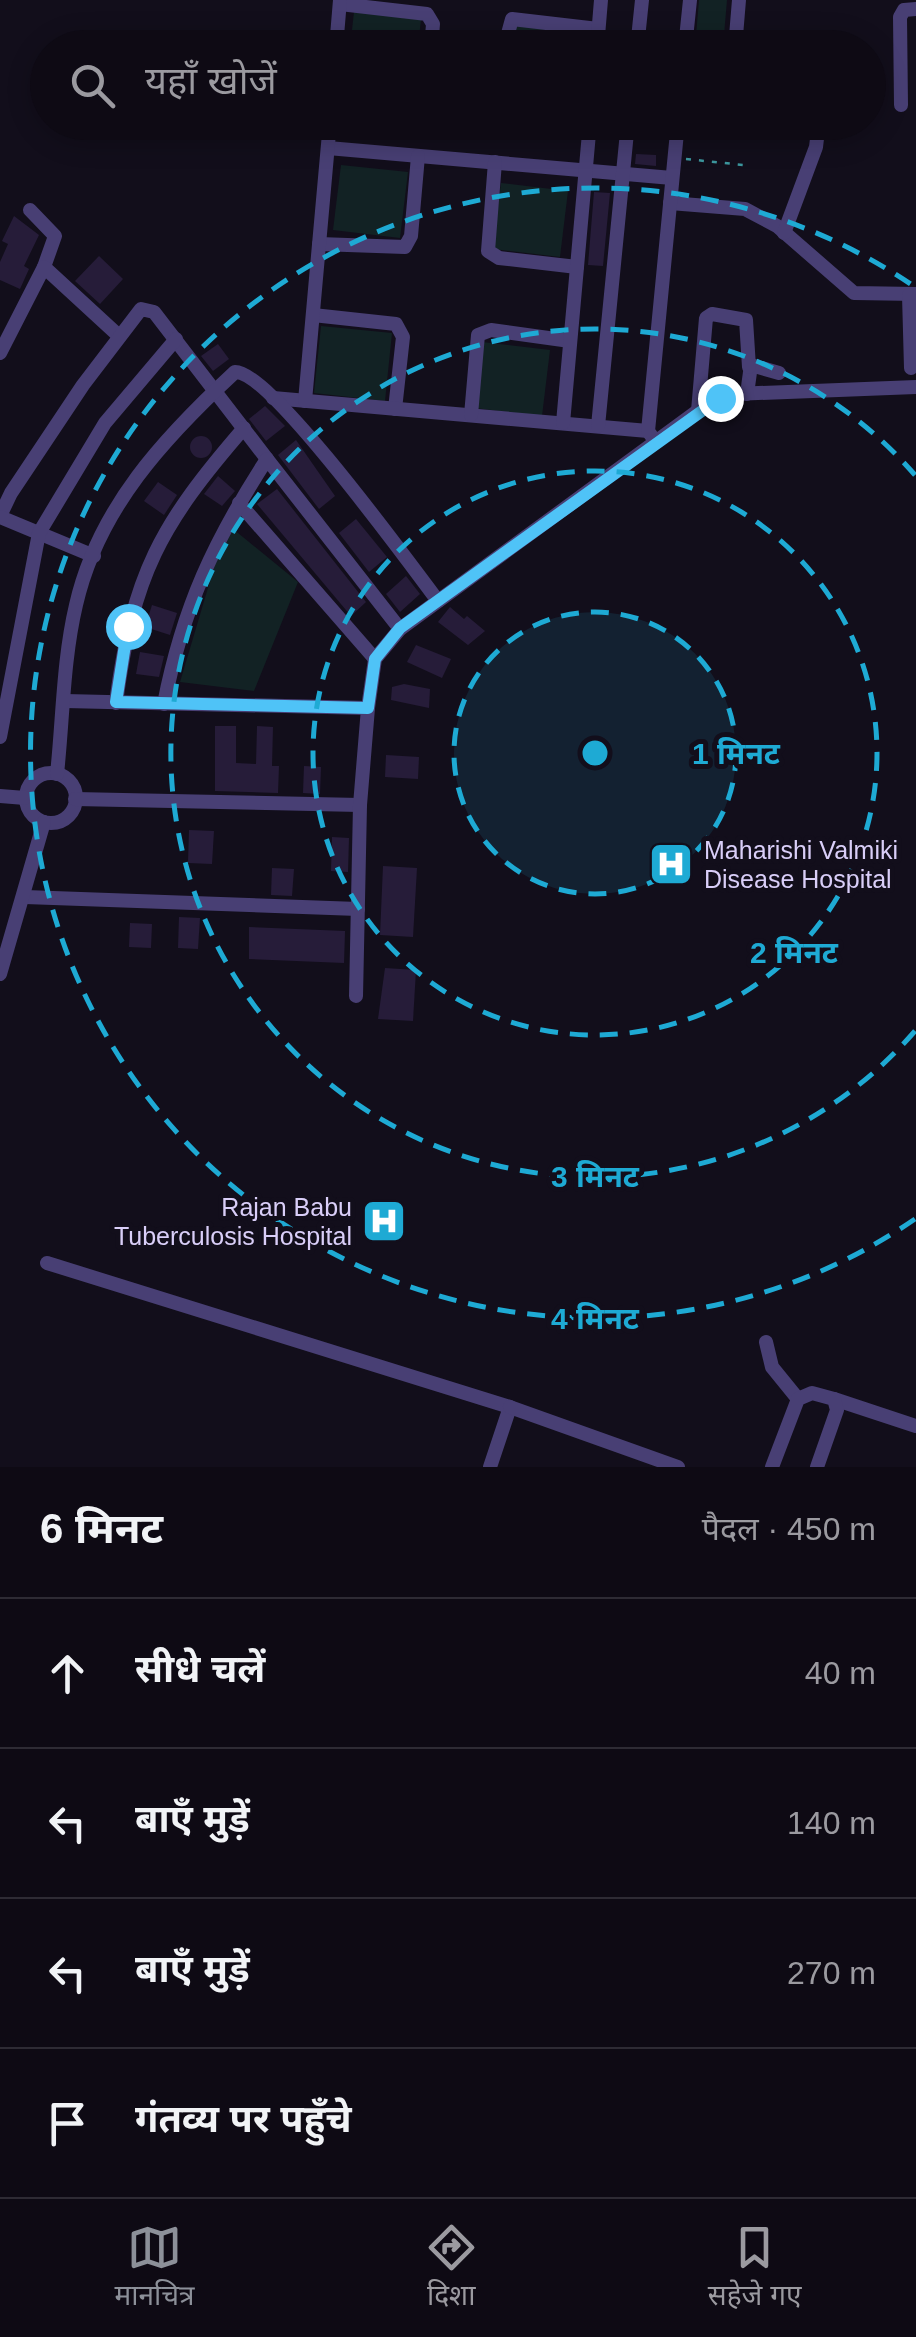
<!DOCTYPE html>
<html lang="hi">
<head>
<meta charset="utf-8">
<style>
	body { margin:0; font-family:Helvetica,"Noto Sans Devanagari",sans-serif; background:#17131d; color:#f1f3f6 }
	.stop { position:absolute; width:30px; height:30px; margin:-22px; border:8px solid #4fc3f7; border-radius:50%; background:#fff }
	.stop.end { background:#4fc3f7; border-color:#fff; box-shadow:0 2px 10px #0008 }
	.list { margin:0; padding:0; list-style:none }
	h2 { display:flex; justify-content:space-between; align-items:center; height:130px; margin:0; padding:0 40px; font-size:42px }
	h2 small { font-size:32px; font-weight:400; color:#9b9aa0 }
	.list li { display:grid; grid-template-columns:65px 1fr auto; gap:30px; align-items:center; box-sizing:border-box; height:150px; padding:0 40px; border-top:2px solid #2e2b34 }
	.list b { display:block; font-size:38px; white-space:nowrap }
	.list em { font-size:32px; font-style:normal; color:#9b9aa0 }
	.icon { flex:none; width:55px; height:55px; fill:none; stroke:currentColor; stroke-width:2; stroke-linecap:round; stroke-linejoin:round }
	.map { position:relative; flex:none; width:916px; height:1467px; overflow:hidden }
	.search { position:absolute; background:#0e0a14; box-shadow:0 5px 25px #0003; left:30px; right:30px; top:30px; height:110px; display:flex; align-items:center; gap:25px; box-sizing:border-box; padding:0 35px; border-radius:55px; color:#9b9aa0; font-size:38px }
	.sheet { height:730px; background:#0e0a14 }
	nav { display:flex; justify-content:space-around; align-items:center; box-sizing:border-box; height:140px; border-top:2px solid #2e2b34; background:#0e0a14; font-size:28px; color:#9b9aa0 }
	nav a { display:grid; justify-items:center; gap:5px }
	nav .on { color:#8c9099 }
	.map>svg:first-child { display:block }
	.green { fill:#122224 }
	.building { fill:#261c39 }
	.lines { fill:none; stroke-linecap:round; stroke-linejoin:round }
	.path { stroke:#3c979e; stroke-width:2.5; stroke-dasharray:5 8; stroke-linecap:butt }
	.minor { stroke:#483f74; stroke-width:14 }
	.route { stroke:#4fc3f7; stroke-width:12 }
	.ring { fill:none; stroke:#1eaad4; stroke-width:5; stroke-dasharray:18 12 }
	.labels { text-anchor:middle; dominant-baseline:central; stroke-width:10; stroke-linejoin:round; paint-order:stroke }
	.poi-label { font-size:25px; fill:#d9cef8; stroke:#120e1b; text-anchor:start }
	.centre { fill:#1eaad4; stroke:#120e1b; stroke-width:5 }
	.ring-label { font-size:30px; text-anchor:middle; font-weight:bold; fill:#1eaad4; stroke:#120e1b; stroke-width:10; stroke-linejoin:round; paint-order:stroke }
</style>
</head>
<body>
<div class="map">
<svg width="916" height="1467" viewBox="0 0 916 1467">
	<rect width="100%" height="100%" fill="#120e1b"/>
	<g class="green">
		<polygon points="699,0 727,0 723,47 695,47"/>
		<polygon points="354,12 421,19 418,47 350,48"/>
		<polygon points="516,25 583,33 581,47 514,48"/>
		<polygon points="341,165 408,172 400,238 333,230"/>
		<polygon points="501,183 568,191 560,257 493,249"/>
		<polygon points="321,326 392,333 385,401 314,393"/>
		<polygon points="482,342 550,350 542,416 475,408"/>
		<polygon points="227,524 298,582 254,691 180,682"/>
	</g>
	<g class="building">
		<polygon points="636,154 656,155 656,166 635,164"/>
		<polygon points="594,192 610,193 603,266 588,265"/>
		<polygon points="14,216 39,235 24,266 29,269 20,289 0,280 0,262 8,244 2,241"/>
		<polygon points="99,256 123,279 100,304 75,281"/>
		<polygon points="218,344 229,359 213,371 201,356"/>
		<polygon points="265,406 285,426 266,441 249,419"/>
		<circle cx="201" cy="447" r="11"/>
		<polygon points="296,440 335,496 319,509 278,455"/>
		<polygon points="218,476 235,491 222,506 204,494"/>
		<polygon points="158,482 177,495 164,515 144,501"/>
		<polygon points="277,489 366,602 351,616 257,504"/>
		<polygon points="356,519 387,557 369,572 339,533"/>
		<polygon points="406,576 420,594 400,612 386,594"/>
		<polygon points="152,605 177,613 170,635 145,627"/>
		<polygon points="450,607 464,619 467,616 485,631 468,645 438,622"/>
		<polygon points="416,645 451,659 442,678 407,662"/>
		<polygon points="140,652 164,656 159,677 136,674"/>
		<polygon points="404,684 430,689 429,708 391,700 392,687"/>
		<polygon points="215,726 236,726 236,763 256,764 257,726 273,727 272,766 279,766 278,793 215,791"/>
		<polygon points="386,755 419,757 418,779 385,777"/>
		<polygon points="304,766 321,767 320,794 303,793"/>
		<polygon points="189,830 214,831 212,864 188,863"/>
		<polygon points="332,837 349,838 348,872 331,871"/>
		<polygon points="383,866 417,868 413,937 380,935"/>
		<polygon points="272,868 294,869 292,896 271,895"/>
		<polygon points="179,917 200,918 198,949 178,948"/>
		<polygon points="130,923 152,924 151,948 129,947"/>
		<polygon points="249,927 345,931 344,963 249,959"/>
		<polygon points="385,968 416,970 413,1021 378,1019"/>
	</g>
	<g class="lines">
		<polyline class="path" points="686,159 743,165"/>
		<g class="minor">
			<polyline points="340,4 427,14 433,24 431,48"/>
			<polyline points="336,48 340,0"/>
			<polyline points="504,48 512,19 598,29"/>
			<polyline points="597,48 601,0"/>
			<polyline points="637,48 642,0"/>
			<polyline points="685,48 690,0"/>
			<polyline points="735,48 739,0"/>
			<polyline points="901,105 900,17 904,10 916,9"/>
			<polyline points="712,122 776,128"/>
			<polyline points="328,148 672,178"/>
			<polyline points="495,162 488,251 499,258 577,267"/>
			<polyline points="670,203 745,209 777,226 854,293 916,294"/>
			<polyline points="30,210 55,236 44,267"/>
			<polyline points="784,233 816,147 819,122"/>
			<polyline points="319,244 405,247 411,236 418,156"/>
			<polyline points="909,295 911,368"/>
			<polyline points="313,315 396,324 403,337 395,409"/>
			<polyline points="0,353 44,267 119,336"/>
			<polyline points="747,394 751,365 779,373"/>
			<polyline points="273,398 648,431"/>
			<polyline points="305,401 330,122"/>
			<polyline points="698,411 706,318 712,314 746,320 749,367"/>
			<polyline points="471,415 478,335 491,330 570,341"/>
			<polyline points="563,423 590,122"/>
			<polyline points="598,426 628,122"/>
			<polyline points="653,438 648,431 678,122"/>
			<polyline points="239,503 375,659"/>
			<polyline points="0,516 11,493 83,385 141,309 154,312 267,459"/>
			<polyline points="0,517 94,556"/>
			<polyline points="65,701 368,708"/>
			<path d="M116,703c17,-129 44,-178 128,-275"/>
			<path d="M164,704c19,-97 50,-163 103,-245l133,170"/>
			<polyline points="0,737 39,533 105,423 176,339"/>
			<circle cx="51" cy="798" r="25"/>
			<path d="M57,774c6,-56 6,-114 19,-169 22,-97 89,-168 159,-233 35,-1 175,192 203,229"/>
			<polyline points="0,796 25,798"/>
			<polyline points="75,799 360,805"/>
			<polyline points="25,897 358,909"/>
			<polyline points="0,974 44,822"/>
			<polyline points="356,996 360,805 368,708 375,659 400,629 710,402 734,394 916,387"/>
			<polyline points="47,1263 510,1407 490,1467"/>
			<polyline points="766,1342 772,1367 798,1399"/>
			<polyline points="834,1399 916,1426"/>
			<polyline points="510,1407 678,1467"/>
			<polyline points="772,1467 798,1399 812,1393 834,1399 837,1410 817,1467"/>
		</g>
	</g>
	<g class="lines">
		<polyline class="route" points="128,626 116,702 368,708 375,659 400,628 720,398"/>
	</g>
	<circle cx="595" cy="753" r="141" fill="#1eaad4" fill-opacity=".12"/>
	<g class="ring">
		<circle cx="595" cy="753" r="141"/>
		<circle cx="595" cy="753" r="282"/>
		<path d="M915 1031A424 424 0 1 1 915 475"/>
		<path d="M915 1219A565 565 0 1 1 915 287"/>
	</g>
	<defs>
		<g id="hospital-square" transform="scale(2.25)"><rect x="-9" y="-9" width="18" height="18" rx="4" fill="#1eaad4" stroke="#120e1b"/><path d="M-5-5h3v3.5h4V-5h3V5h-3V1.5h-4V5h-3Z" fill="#fff"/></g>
	</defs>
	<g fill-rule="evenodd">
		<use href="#hospital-square" x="671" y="864"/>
		<use href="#hospital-square" x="384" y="1221"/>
	</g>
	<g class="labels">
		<g class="poi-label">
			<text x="704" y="850">Maharishi Valmiki<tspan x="704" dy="29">Disease Hospital</tspan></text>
			<text x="352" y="1207" text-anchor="end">Rajan Babu<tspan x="352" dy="29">Tuberculosis Hospital</tspan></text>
		</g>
	</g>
	<circle cx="595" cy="753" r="15" class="centre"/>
	<g class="ring-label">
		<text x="736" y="764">1 मिनट</text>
		<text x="794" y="963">2 मिनट</text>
		<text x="595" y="1187">3 मिनट</text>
		<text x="595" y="1329">4 मिनट</text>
	</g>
</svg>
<div class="stop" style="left:128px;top:626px"></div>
<div class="stop end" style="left:720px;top:398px"></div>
<div class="search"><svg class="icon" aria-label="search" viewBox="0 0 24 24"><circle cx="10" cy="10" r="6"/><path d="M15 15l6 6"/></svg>यहाँ खोजें</div>
</div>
<section class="sheet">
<h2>6 मिनट<small>पैदल · 450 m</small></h2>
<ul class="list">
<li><svg class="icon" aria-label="ahead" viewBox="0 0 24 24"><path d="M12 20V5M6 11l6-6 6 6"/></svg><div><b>सीधे चलें</b></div><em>40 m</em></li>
<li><svg class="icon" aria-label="left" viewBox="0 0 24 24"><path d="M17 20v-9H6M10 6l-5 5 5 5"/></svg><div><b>बाएँ मुड़ें</b></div><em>140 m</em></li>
<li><svg class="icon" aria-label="left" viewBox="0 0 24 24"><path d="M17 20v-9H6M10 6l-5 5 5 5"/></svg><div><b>बाएँ मुड़ें</b></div><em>270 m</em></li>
<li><svg class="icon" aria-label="arrive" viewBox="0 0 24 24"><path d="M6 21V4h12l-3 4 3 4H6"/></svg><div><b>गंतव्य पर पहुँचे</b></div></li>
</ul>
</section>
<nav>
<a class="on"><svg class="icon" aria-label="map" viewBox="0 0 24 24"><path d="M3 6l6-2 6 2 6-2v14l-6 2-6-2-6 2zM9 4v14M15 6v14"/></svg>मानचित्र</a>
<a><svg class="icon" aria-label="directions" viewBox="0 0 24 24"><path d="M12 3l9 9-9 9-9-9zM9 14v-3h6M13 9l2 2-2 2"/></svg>दिशा</a>
<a><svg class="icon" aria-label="saved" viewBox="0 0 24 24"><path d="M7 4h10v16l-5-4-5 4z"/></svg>सहेजे गए</a>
</nav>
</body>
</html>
